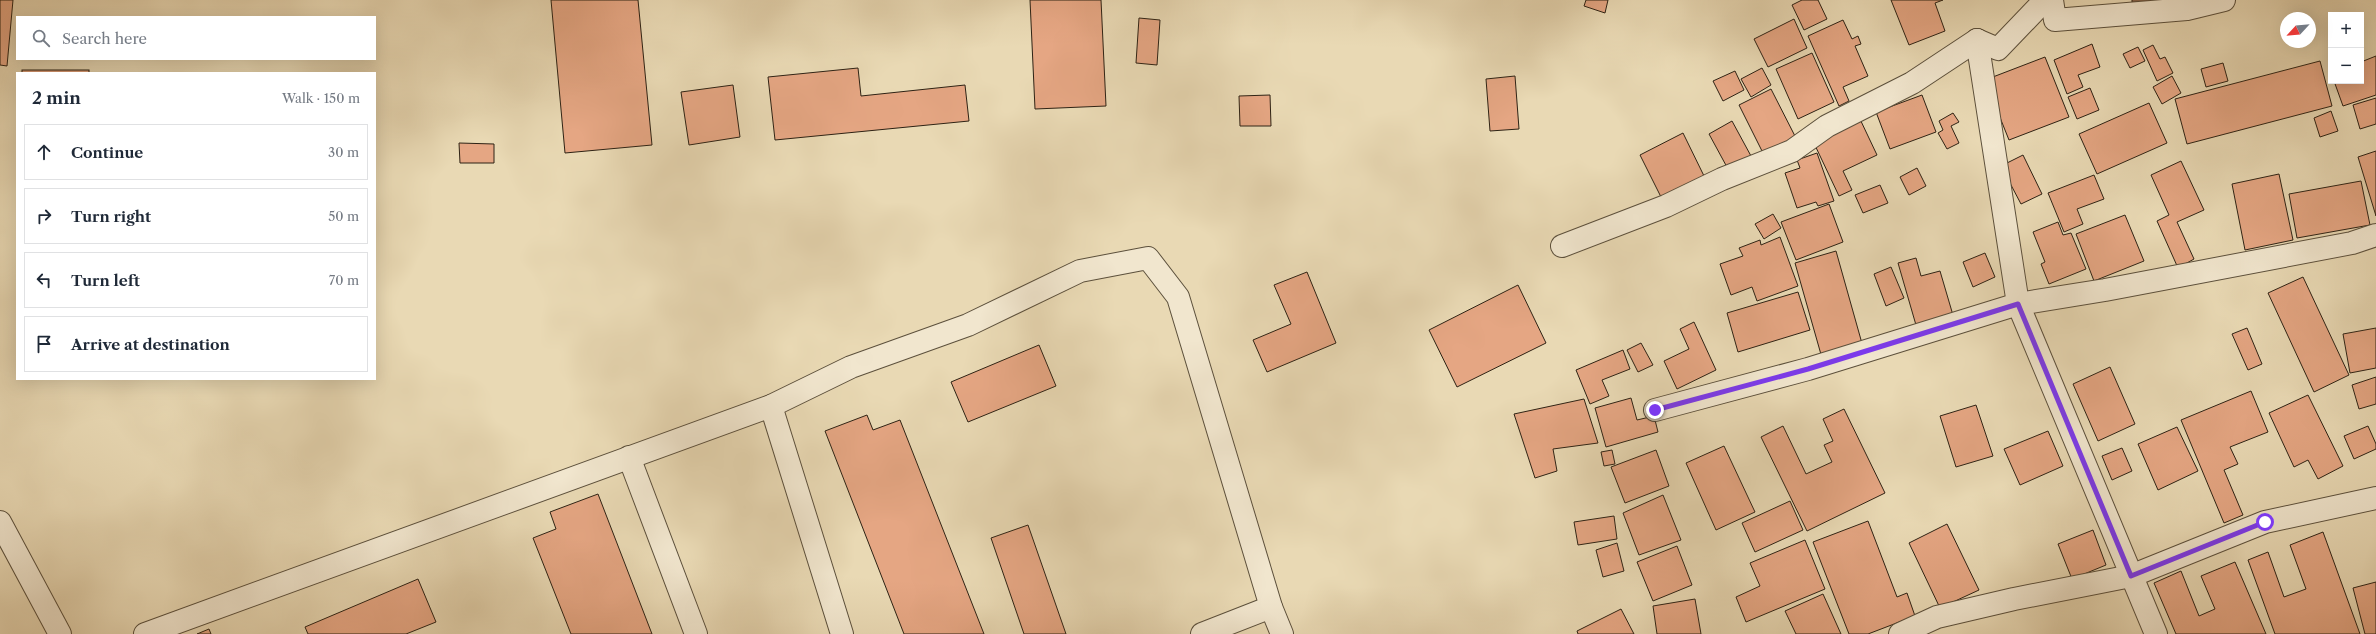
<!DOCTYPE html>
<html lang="en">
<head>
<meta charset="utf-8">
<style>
	body { margin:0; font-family:"Libre Caslon Text",serif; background:#f2f2f3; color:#1f2937 }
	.controls { position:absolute; right:12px; top:12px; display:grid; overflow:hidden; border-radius:0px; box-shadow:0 4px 16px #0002 }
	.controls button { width:36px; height:36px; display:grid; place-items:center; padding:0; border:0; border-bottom:1px solid #e0e1e3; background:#fff; color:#1f2937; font:20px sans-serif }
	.compass { position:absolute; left:2280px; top:12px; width:36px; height:36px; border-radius:50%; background:#fff; box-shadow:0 4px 16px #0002; rotate:244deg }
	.stop { position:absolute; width:12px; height:12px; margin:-9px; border:3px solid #7c3aed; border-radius:50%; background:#fff }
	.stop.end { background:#7c3aed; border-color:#fff; box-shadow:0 1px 4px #0008 }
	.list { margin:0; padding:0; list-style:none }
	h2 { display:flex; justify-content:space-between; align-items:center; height:52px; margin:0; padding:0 16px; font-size:17px }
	h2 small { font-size:13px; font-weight:400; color:#747a83 }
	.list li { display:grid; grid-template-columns:26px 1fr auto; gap:12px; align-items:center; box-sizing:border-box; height:56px; margin:0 8px 8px; padding:0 8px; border:1px solid #e0e1e3; border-radius:0px }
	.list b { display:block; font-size:15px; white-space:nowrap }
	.list em { font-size:13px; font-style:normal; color:#747a83 }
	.icon { flex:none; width:22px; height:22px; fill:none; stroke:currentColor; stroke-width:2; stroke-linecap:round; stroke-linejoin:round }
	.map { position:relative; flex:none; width:2376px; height:634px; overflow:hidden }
	.search { position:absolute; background:#fff; box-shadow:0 4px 16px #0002; left:16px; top:16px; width:360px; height:44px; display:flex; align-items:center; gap:10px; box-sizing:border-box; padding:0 14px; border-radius:0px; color:#747a83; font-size:15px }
	.panel { position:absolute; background:#fff; box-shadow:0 4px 16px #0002; left:16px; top:72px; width:360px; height:308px; border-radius:0px }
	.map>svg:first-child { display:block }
	.building { fill:#e5a683; stroke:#2d2214 }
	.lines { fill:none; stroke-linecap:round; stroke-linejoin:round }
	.minor-casing { stroke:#5c503c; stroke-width:24 }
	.minor { stroke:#f1e6ce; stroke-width:22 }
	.route { stroke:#7c3aed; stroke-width:5 }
</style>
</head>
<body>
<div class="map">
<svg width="2376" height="634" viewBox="0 0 2376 634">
	<rect width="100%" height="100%" fill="#e9d9b4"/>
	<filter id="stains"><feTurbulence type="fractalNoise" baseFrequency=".005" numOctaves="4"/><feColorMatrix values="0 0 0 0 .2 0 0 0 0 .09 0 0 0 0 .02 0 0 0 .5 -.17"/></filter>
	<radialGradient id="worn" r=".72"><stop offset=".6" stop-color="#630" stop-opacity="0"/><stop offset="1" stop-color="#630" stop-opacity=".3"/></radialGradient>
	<g class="building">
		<polygon points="0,0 13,0 7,66 0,65"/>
		<polygon points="551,0 638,0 652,145 565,153"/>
		<polygon points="1030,0 1101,0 1106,106 1035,109"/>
		<polygon points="1586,0 1608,0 1605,13 1584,6"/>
		<polygon points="1802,0 1818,0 1827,19 1804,30 1792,5"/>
		<polygon points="1891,0 1943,0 1935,3 1945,31 1909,45"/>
		<rect x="2132" y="0" width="39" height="2"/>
		<polygon points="1139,18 1160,20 1157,65 1136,63"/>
		<polygon points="1794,19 1807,48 1768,67 1754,39"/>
		<polygon points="1843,20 1852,39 1858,36 1861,44 1855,46 1868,76 1843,87 1849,101 1839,106 1808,36"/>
		<polygon points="2092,44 2100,67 2078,75 2083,87 2067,94 2054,60"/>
		<polygon points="2153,45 2160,59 2165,57 2173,73 2157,81 2143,50"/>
		<polygon points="2138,47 2145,61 2130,68 2123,54"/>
		<polygon points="1812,53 1834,102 1798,119 1776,69"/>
		<polygon points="2376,56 2376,95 2343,106 2334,81 2361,81 2361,62"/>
		<polygon points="2045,57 2069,117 2009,140 1985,80"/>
		<polygon points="2320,61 2332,106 2187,144 2175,99"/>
		<polygon points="2223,63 2228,81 2206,87 2201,69"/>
		<polygon points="858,68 861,96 965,85 969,121 775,140 768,77"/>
		<polygon points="1762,68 1771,85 1751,97 1741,79"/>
		<rect x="22" y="70" width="67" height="3"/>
		<polygon points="1735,71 1744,90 1723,101 1713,81"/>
		<polygon points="1515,76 1519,129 1490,131 1486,79"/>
		<polygon points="2172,76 2181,93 2162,104 2153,87"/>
		<polygon points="733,85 740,137 689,145 681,92"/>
		<polygon points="2090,88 2099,110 2077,119 2068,97"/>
		<polygon points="1771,89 1797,140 1765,157 1739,105"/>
		<polygon points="1270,95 1271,126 1240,126 1239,96"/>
		<polygon points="1922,95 1936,132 1890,149 1876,112"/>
		<polygon points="2376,98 2376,124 2360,129 2353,105"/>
		<polygon points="2149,103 2167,143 2097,174 2079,134"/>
		<polygon points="2331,111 2338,131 2320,137 2314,118"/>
		<polygon points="1953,113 1959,122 1951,126 1959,143 1947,149 1938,133 1943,130 1939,121"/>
		<polygon points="1859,117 1877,155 1843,171 1852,190 1839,196 1812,139"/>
		<polygon points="1732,121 1751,156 1728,169 1709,134"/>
		<polygon points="1683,133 1705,178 1662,199 1640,155"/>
		<polygon points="459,143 494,144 494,163 460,163"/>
		<polygon points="2376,151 2376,216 2358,157"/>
		<polygon points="1817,153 1834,201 1818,206 1816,202 1797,208 1785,173 1800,168 1797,160"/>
		<polygon points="2023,155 2042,194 2021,204 2001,166"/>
		<polygon points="2181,161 2204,210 2177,222 2194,259 2178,268 2157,221 2169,215 2151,175"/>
		<polygon points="1917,168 1926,186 1909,195 1900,177"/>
		<polygon points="2279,174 2293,240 2245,250 2232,184"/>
		<polygon points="2094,175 2104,199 2077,209 2083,224 2064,232 2048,193"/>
		<polygon points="2361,181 2370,225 2297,238 2289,194"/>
		<polygon points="1880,185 1888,203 1863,213 1855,195"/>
		<polygon points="1829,204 1843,242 1796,260 1781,222"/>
		<polygon points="1773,214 1781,228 1764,239 1755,224"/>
		<polygon points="2125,215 2144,261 2094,281 2076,234"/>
		<polygon points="2058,222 2063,235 2071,233 2086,269 2049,284 2041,264 2045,262 2033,232"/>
		<polygon points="1780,237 1798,286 1757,301 1752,287 1731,295 1720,264 1743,256 1739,248 1760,240 1761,245"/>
		<polygon points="1836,251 1863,347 1822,358 1795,263"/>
		<polygon points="1985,253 1995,277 1973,287 1963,262"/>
		<polygon points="1916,258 1921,276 1940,271 1955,322 1918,332 1898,263"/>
		<polygon points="1891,267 1904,298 1886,306 1874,274"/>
		<polygon points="1307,272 1336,343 1267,372 1253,340 1291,324 1274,285"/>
		<polygon points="2303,277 2349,375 2314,392 2268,293"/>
		<polygon points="1518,285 1546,343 1457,387 1429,330"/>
		<polygon points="1798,292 1810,330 1738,352 1727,313"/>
		<polygon points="1694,322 1716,370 1677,389 1664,361 1689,349 1680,329"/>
		<polygon points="2247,328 2262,364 2248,370 2232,334"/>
		<polygon points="2376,328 2376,368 2350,373 2343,334"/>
		<polygon points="1641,343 1653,365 1638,372 1627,350"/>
		<polygon points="1039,345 1056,386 968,422 951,382"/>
		<polygon points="1623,350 1630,369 1602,380 1609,396 1590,404 1576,370"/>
		<polygon points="2110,367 2135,424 2098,441 2073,384"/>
		<polygon points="2376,377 2376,404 2359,409 2352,385"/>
		<polygon points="2251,391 2268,432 2230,447 2238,464 2224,470 2243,515 2224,523 2181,420"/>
		<polygon points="2308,395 2343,466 2318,479 2308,460 2294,467 2269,413"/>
		<polygon points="1631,398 1637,420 1654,416 1658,432 1606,447 1595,408"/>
		<polygon points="1584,399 1598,443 1553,449 1557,471 1535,478 1514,414"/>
		<polygon points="1976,405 1993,456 1956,467 1940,416"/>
		<polygon points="1844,409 1885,493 1807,531 1761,437 1783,426 1806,474 1832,462 1824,445 1833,441 1823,419"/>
		<polygon points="867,415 873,430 900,420 984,634 904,634 825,431"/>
		<polygon points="2368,426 2376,444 2376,449 2354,459 2344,436"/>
		<polygon points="2177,427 2198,471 2158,490 2138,444"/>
		<polygon points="2048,431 2063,466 2020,485 2004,449"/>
		<polygon points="1724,446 1755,512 1716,530 1686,463"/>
		<polygon points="2122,448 2132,471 2112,480 2102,456"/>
		<polygon points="1612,450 1615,464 1604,466 1601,452"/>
		<polygon points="1656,450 1669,486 1625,503 1611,467"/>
		<polygon points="598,494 652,634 571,634 533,538 556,529 550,512"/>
		<polygon points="1663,495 1681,540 1639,555 1623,513"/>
		<polygon points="1790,501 1803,530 1755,552 1742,523"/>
		<polygon points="1614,516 1617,539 1578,545 1574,522"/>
		<polygon points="1868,521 1897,597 1907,593 1915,616 1868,634 1849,634 1813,542"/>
		<polygon points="1947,524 1979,590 1940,608 1909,543"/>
		<polygon points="1028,525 1066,634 1024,634 991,538"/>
		<polygon points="2093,530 2106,565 2072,579 2058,544"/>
		<polygon points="2323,532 2360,634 2275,634 2248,560 2268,552 2284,597 2306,589 2290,545"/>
		<polygon points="1805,540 1825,589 1746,622 1736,597 1760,586 1750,563"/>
		<polygon points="1617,543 1624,571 1603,577 1596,550"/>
		<polygon points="1677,546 1692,585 1653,601 1637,562"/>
		<polygon points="2235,562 2266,634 2176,634 2154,583 2181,571 2199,616 2215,609 2201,576"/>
		<polygon points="418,579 436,622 406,634 308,634 305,627"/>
		<polygon points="2376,582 2376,634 2365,634 2353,588"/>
		<polygon points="1823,594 1841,634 1796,634 1785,611"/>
		<polygon points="1695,599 1701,634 1657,634 1653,606"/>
		<polygon points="1621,609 1634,634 1578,634 1577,631"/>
		<polygon points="209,629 211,634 197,634"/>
	</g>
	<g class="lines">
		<g class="minor-casing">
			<g id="minor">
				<polyline points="2052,0 2055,20 2187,9 2224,0"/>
				<polyline points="1977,40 2018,304 2156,634"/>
				<polyline points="1977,40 1998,49 2045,0"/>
				<polyline points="1562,246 1666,206 1722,179 1792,151 1827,126 1912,83 1977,40"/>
				<polyline points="771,406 842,634"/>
				<polyline points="1655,410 1808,369 2018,304 2105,290 2352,243 2376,235"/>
				<polyline points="629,457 696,634"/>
				<polyline points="0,522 60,634"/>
				<polyline points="145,634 771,406 851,367 968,325 1080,271 1148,258 1178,297 1271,607 1282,634"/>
				<polyline points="1202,634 1271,607"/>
				<polyline points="1900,634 1937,617 2014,599 2131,576 2265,522 2376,498"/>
			</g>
		</g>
		<use href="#minor" class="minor"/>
	</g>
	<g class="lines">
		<polyline class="route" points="1655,410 1808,369 2018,304 2131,576 2265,522"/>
	</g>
	<rect width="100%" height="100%" filter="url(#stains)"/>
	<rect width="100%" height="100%" fill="url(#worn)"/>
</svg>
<div class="controls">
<button>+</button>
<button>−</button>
</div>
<svg class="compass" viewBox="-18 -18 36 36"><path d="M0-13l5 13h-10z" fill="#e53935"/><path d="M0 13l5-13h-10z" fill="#747a83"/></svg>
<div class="stop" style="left:2265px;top:522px"></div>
<div class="stop end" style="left:1655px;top:410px"></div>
<div class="search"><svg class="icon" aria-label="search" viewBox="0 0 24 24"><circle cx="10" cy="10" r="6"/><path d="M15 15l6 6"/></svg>Search here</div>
<section class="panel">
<h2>2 min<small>Walk · 150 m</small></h2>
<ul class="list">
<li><svg class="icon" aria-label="ahead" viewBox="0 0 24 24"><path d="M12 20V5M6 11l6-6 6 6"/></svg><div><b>Continue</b></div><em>30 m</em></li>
<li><svg class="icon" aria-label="right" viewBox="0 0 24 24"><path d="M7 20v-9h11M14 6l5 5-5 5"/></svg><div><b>Turn right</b></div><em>50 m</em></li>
<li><svg class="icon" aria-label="left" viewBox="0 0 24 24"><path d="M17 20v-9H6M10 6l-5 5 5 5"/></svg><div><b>Turn left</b></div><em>70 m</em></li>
<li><svg class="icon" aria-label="arrive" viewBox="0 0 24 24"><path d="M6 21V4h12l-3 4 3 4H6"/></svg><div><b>Arrive at destination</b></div></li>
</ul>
</section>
</div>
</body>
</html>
